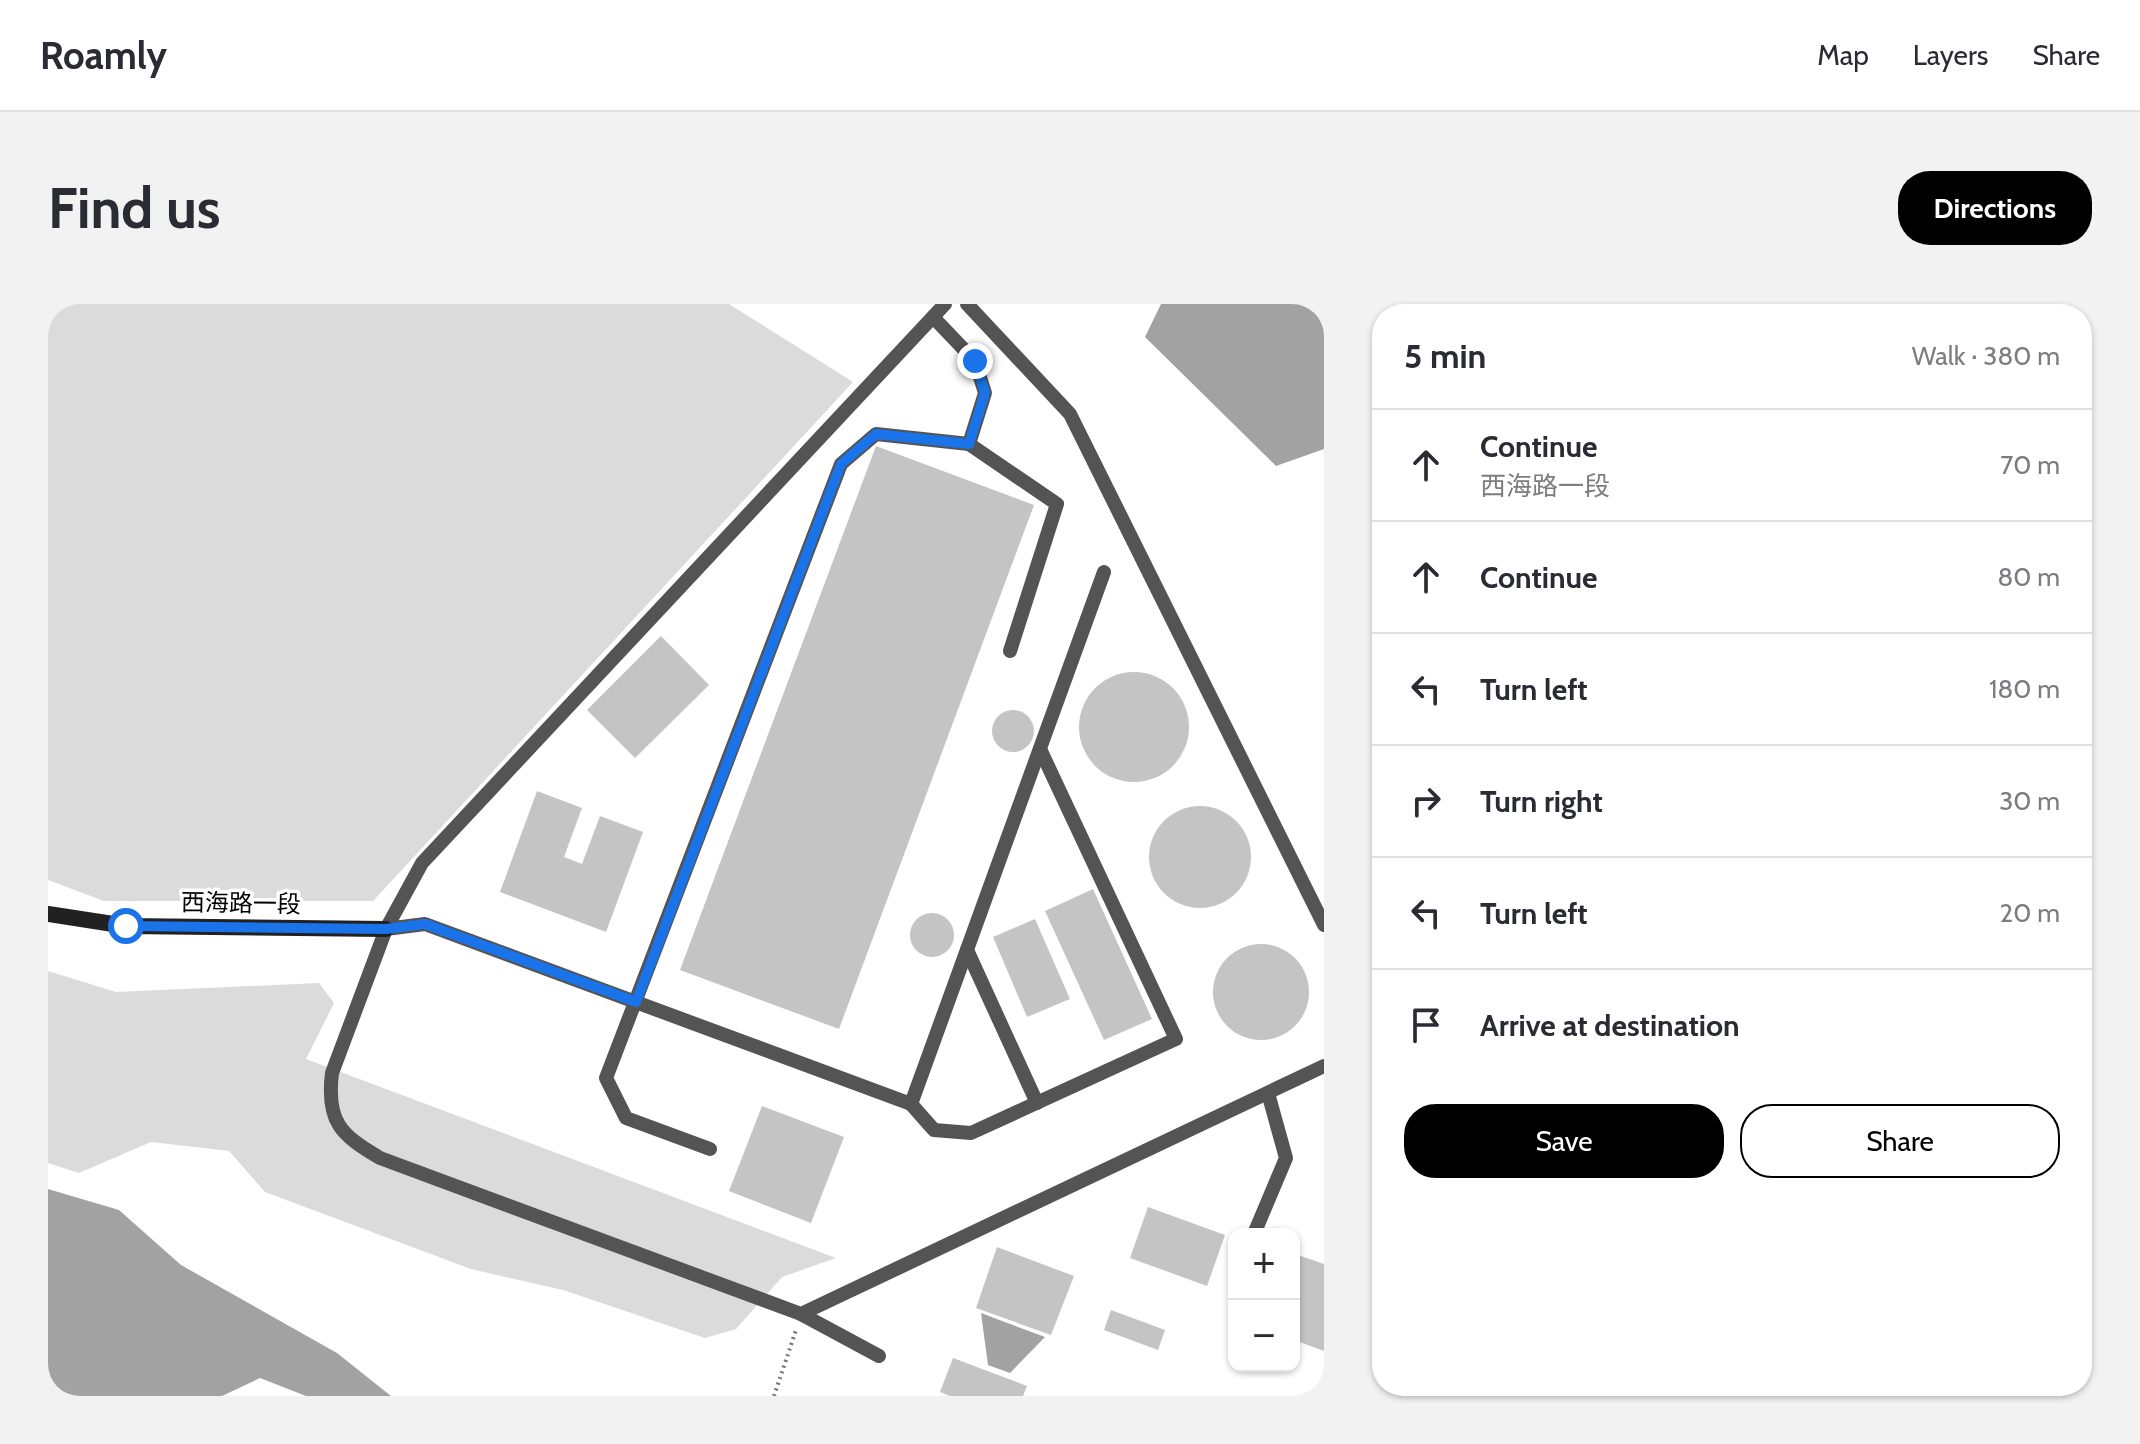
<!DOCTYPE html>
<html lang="en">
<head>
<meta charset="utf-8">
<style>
	body { margin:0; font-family:Cabin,"Noto Sans TC",sans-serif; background:#f2f2f3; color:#2b2b33 }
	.controls { position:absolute; right:24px; bottom:24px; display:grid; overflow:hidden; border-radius:16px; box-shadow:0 2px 6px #0004 }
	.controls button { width:72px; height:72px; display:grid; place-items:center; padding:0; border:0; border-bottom:2px solid #e1e1e2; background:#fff; color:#2b2b33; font:40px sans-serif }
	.stop { position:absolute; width:24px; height:24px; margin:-18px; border:6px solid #1a73e8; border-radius:50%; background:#fff }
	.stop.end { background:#1a73e8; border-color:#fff; box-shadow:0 2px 8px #0008 }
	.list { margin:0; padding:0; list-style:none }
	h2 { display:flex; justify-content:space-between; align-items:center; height:104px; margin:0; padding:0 32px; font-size:34px }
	h2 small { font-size:26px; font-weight:400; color:#7c7c81 }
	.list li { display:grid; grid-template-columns:52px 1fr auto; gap:24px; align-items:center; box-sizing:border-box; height:112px; padding:0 32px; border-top:2px solid #e1e1e2 }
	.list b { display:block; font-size:30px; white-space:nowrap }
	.list p { margin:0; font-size:26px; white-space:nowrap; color:#7c7c81 }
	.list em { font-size:26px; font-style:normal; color:#7c7c81 }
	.actions { display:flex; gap:16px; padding:24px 32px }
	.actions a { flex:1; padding:18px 0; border:2px solid #000; border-radius:32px; text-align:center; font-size:28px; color:#000 }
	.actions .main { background:#000; color:#fff }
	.icon { flex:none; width:44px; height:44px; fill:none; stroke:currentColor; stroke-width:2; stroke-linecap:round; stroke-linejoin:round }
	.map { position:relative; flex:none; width:1276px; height:1092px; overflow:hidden; border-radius:32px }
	header { display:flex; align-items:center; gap:48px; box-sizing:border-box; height:112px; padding:0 40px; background:#fff; border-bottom:2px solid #e1e1e2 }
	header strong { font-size:38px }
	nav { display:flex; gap:44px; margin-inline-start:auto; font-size:28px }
	.intro { display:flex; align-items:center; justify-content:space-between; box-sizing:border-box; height:192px; padding:0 48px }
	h1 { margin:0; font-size:56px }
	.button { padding:20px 36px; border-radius:32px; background:#000; color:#fff; font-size:28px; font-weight:700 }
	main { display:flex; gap:48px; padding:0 48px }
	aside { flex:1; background:#fff; border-radius:32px; box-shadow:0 2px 6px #0004 }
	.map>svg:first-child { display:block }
	.green { fill:#dbdbdb }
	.water { fill:#a2a2a2 }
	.building { fill:#c4c4c4 }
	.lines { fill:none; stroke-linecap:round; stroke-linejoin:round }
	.path { stroke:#767676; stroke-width:4; stroke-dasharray:2 4; stroke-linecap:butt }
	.lane { stroke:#545454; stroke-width:14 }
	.secondary { stroke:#212121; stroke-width:16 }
	.route { stroke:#1a73e8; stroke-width:10 }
	.labels { text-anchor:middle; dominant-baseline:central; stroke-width:7; stroke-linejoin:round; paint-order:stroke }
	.street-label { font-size:24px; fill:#000; stroke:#fff }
</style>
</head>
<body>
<header>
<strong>Roamly</strong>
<nav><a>Map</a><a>Layers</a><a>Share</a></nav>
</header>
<div class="intro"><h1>Find us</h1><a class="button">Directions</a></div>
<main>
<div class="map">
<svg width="1276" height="1092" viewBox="0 0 1276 1092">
	<rect width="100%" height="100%" fill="#fff"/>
	<g class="green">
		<polygon points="0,0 681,0 805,78 325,597 56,597 0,576"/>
		<polygon points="0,667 68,688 271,679 286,699 258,755 788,954 734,973 688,1025 657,1034 515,986 423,965 217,888 181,847 103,838 31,869 0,859"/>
	</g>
	<g class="water">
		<polygon points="1113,0 1276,0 1276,145 1228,162 1097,33"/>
		<polygon points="0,885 71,906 133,961 289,1049 343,1092 258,1092 212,1074 174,1092 0,1092"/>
		<polygon points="933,1009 997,1033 962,1069 940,1061"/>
	</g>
	<g class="building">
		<polygon points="828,142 986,201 791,725 632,666"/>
		<polygon points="613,332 661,381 587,454 539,406"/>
		<circle cx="1086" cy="423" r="55"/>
		<circle cx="965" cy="427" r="21"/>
		<polygon points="489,487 534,504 516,553 534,560 552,512 595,528 558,628 452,588"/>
		<circle cx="1152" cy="553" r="51"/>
		<polygon points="1045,585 1104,715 1056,736 997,607"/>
		<circle cx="884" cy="631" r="22"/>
		<polygon points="987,615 1022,695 979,713 945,633"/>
		<circle cx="1213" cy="688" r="48"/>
		<polygon points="714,802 796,833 763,919 681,887"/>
		<polygon points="1100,903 1177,931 1159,982 1082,954"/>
		<polygon points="949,943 1026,972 1003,1031 928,1004"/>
		<polygon points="1250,951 1276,960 1276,1047 1246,1036 1246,961"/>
		<polygon points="1063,1006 1117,1026 1110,1046 1056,1026"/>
		<polygon points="905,1054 979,1082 975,1092 902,1092 892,1088"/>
	</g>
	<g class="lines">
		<polyline class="path" points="726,1092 748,1026"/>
		<g class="lane">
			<path d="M897,0l-523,559 -36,66 -54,144c-6,49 9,62 48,85l421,156 523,-248"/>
			<polyline points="919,0 1022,110 1276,621"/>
			<polyline points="885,13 927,57 937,89 921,140"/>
			<polyline points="338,625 377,620 863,800 1056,268"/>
			<polyline points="919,646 989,799"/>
			<polyline points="863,800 886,826 923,829 1128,735 992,445"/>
			<polyline points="662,845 578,814 558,774 793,160 828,130 921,140 1009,200 962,347"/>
			<polyline points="1206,930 1238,854 1220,789"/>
			<polyline points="753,1010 831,1052"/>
		</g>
		<polyline class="secondary" points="0,610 78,622 338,625"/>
	</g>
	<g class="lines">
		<polyline class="route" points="78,622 338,625 377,620 588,698 793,160 828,130 921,140 937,89 927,57"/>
	</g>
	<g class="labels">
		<g class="street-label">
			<text transform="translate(193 599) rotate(1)">西海路一段</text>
		</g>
	</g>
</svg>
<div class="controls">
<button>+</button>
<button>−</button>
</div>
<div class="stop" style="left:78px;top:622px"></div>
<div class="stop end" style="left:927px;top:57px"></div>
</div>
<aside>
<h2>5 min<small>Walk · 380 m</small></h2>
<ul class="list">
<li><svg class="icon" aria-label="ahead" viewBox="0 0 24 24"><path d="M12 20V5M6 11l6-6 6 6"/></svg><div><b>Continue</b><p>西海路一段</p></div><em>70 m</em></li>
<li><svg class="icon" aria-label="ahead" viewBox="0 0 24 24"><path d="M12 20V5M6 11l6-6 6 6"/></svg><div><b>Continue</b></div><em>80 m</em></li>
<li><svg class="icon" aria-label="left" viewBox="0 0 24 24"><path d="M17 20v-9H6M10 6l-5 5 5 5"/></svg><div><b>Turn left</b></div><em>180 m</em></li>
<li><svg class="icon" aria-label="right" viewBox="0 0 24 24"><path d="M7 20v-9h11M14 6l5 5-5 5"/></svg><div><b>Turn right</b></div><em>30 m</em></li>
<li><svg class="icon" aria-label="left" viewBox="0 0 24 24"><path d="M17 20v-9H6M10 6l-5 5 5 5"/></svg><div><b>Turn left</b></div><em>20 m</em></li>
<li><svg class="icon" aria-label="arrive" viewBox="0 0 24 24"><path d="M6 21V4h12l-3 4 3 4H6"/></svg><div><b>Arrive at destination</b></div></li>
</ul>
<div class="actions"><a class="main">Save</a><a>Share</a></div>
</aside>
</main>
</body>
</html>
